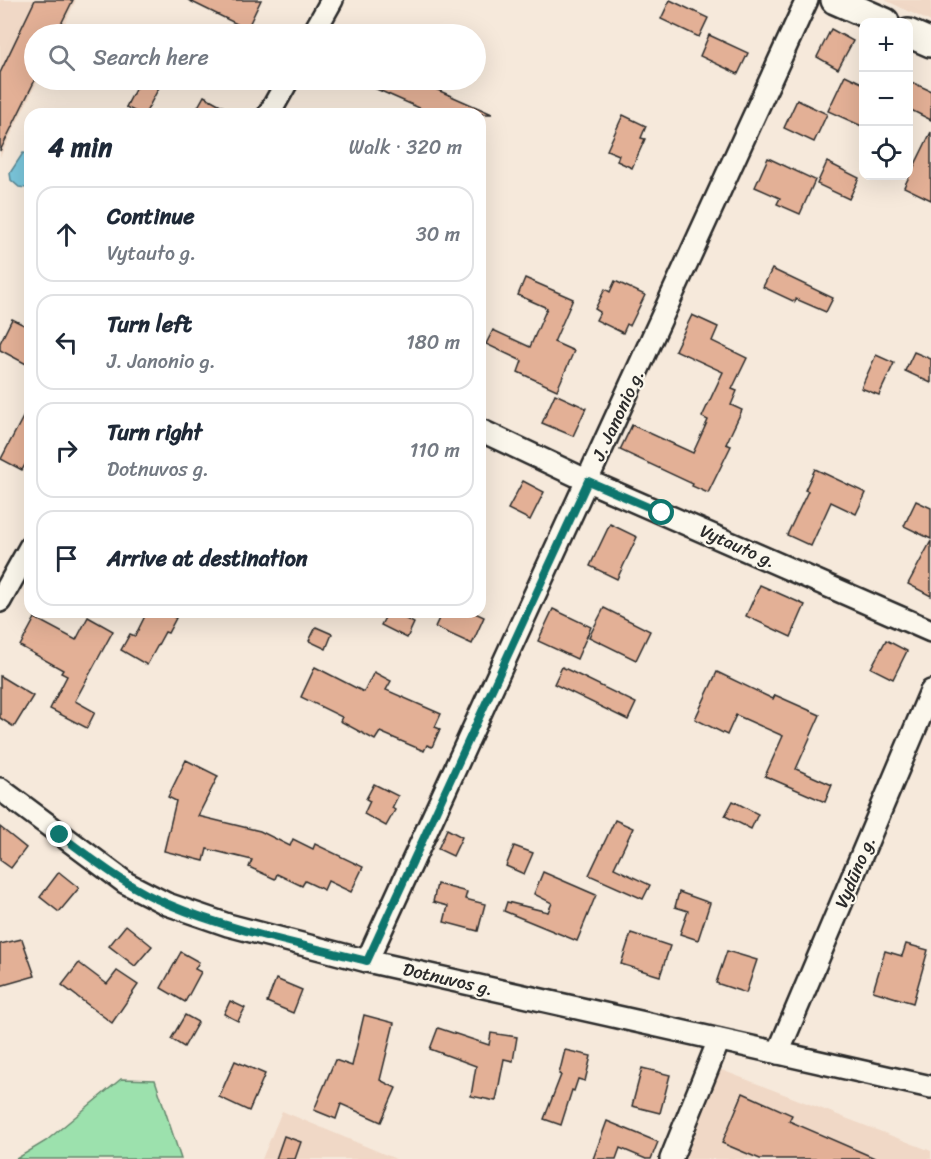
<!DOCTYPE html>
<html lang="en">
<head>
<meta charset="utf-8">
<style>
	body { margin:0; font-family:Sriracha,sans-serif; background:#f2f2f3; color:#1f2937 }
	.controls { position:absolute; right:18px; top:18px; display:grid; overflow:hidden; border-radius:12px; box-shadow:0 6px 24px #0002 }
	.controls button { width:54px; height:54px; display:grid; place-items:center; padding:0; border:0; border-bottom:2px solid #e0e1e3; background:#fff; color:#1f2937; font:30px sans-serif }
	.stop { position:absolute; width:18px; height:18px; margin:-14px; border:4px solid #0f766e; border-radius:50%; background:#fff }
	.stop.end { background:#0f766e; border-color:#fff; box-shadow:0 2px 6px #0008 }
	.list { margin:0; padding:0; list-style:none }
	h2 { display:flex; justify-content:space-between; align-items:center; height:78px; margin:0; padding:0 24px; font-size:26px }
	h2 small { font-size:20px; font-weight:400; color:#747a83 }
	.list li { display:grid; grid-template-columns:39px 1fr auto; gap:18px; align-items:center; box-sizing:border-box; height:96px; margin:0 12px 12px; padding:0 12px; border:2px solid #e0e1e3; border-radius:18px }
	.list b { display:block; font-size:22px; white-space:nowrap }
	.list p { margin:0; font-size:20px; white-space:nowrap; color:#747a83 }
	.list em { font-size:20px; font-style:normal; color:#747a83 }
	.icon { flex:none; width:33px; height:33px; fill:none; stroke:currentColor; stroke-width:2; stroke-linecap:round; stroke-linejoin:round }
	.map { position:relative; flex:none; width:931px; height:1159px; overflow:hidden }
	.search { position:absolute; background:#fff; box-shadow:0 6px 24px #0002; left:24px; top:24px; width:462px; height:66px; display:flex; align-items:center; gap:15px; box-sizing:border-box; padding:0 21px; border-radius:33px; color:#747a83; font-size:22px }
	.panel { position:absolute; background:#fff; box-shadow:0 6px 24px #0002; left:24px; top:108px; width:462px; height:510px; border-radius:18px }
	.map>svg:first-child { display:block }
	.built { fill:#f0d8c6 }
	.green { fill:#9ce1ad; stroke:#64866c; stroke-width:1.5 }
	.water { fill:#7ac5da; stroke:#5a8794; stroke-width:1.5 }
	.building { fill:#e3b096; stroke:#2b2b2b; stroke-width:1.5 }
	.lines { fill:none; stroke-linecap:round; stroke-linejoin:round }
	.minor-casing { stroke:#2b2b2b; stroke-width:26 }
	.tertiary-casing { stroke:#2b2b2b; stroke-width:32 }
	.minor { stroke:#fbf7ec; stroke-width:21 }
	.tertiary { stroke:#fbf7ec; stroke-width:27 }
	.route { stroke:#0f766e; stroke-width:8 }
	.labels { text-anchor:middle; dominant-baseline:central; stroke-width:4.5; stroke-linejoin:round; paint-order:stroke }
	.street-label { font-size:18px; fill:#2b2b2b; stroke:#fbf7ec }
</style>
</head>
<body>
<div class="map">
<svg width="931" height="1159" viewBox="0 0 931 1159">
	<rect width="100%" height="100%" fill="#f6e9db"/>
	<filter id="ink" filterUnits="userSpaceOnUse"><feTurbulence type="fractalNoise" baseFrequency=".0167" numOctaves="2"/><feDisplacementMap in="SourceGraphic" scale="12" xChannelSelector="R" yChannelSelector="G"/><feConvolveMatrix kernelMatrix="1 2 1 2 8 2 1 2 1" color-interpolation-filters="sRGB"/></filter>
	<g filter="url(#ink)">
		<g class="built">
			<polygon points="0,0 76,0 60,34 34,34 34,80 38,80 0,157"/>
			<polygon points="885,0 931,0 931,22"/>
			<polygon points="719,1069 931,1151 931,1159 683,1159"/>
			<polygon points="282,1111 396,1159 262,1159"/>
		</g>
		<polygon class="green" points="121,1079 155,1080 181,1159 16,1159 46,1141"/>
		<polygon class="water" points="23,153 30,154 30,185 26,188 19,187 11,180 10,173"/>
		<g class="building">
			<polygon points="35,0 73,0 56,34 34,34 35,80 0,151 0,73"/>
			<polygon points="188,0 261,0 247,29"/>
			<polygon points="670,0 708,18 699,37 661,19"/>
			<polygon points="831,29 853,41 838,69 817,57"/>
			<polygon points="709,35 748,53 738,74 700,56"/>
			<polygon points="845,75 864,84 864,127 828,111"/>
			<polygon points="140,80 163,80 145,114 140,114 126,107"/>
			<polygon points="356,80 415,80 492,114 433,114"/>
			<polygon points="909,81 931,91 931,120 909,109"/>
			<polygon points="204,96 237,114 194,114"/>
			<polygon points="797,100 827,114 814,142 784,128"/>
			<polygon points="623,115 646,126 641,138 645,139 632,168 617,161 619,155 607,150"/>
			<polygon points="931,132 931,200 904,187"/>
			<polygon points="768,158 815,180 800,214 777,204 780,198 755,187"/>
			<polygon points="827,162 859,178 849,199 817,184"/>
			<polygon points="772,269 833,298 826,312 796,299 795,302 763,287"/>
			<polygon points="525,278 573,299 554,342 574,351 557,390 518,372 522,361 486,344 493,330 530,347 547,308 518,295"/>
			<polygon points="615,281 645,295 630,326 627,324 623,333 596,320 600,312 595,309 605,289 610,292"/>
			<polygon points="692,315 718,327 712,341 747,358 732,389 737,391 731,405 742,410 726,444 731,446 708,493 692,486 693,484 620,450 632,425 693,453 708,420 702,417 723,372 675,350"/>
			<polygon points="12,319 30,328 30,366 0,350 0,343"/>
			<polygon points="914,352 931,359 931,383 905,371"/>
			<polygon points="876,355 894,363 879,395 861,388"/>
			<polygon points="555,394 586,408 573,436 542,423"/>
			<polygon points="30,404 30,456 22,470 1,459"/>
			<polygon points="815,469 866,493 856,514 831,502 811,546 787,535 808,491 805,490"/>
			<polygon points="523,481 544,492 530,520 508,509"/>
			<polygon points="916,501 931,508 931,539 904,526"/>
			<polygon points="610,524 637,537 617,579 590,566"/>
			<polygon points="931,541 931,596 908,584"/>
			<polygon points="760,585 805,605 791,637 746,616"/>
			<polygon points="604,608 650,631 636,660 589,637"/>
			<polygon points="553,609 591,627 577,659 538,641"/>
			<polygon points="147,612 163,612 176,618 168,633 165,632 147,665 121,650 130,634 135,636"/>
			<polygon points="388,612 392,612 414,623 407,638 381,625"/>
			<polygon points="442,612 473,612 484,617 472,644 435,627"/>
			<polygon points="88,617 113,631 75,701 95,712 87,728 50,709 67,676 61,673 63,670 20,646 35,618 76,640"/>
			<polygon points="316,627 332,634 326,649 309,641"/>
			<polygon points="886,640 907,651 893,679 871,668"/>
			<polygon points="315,667 364,692 374,672 391,681 386,690 441,714 435,727 440,729 432,747 427,745 424,751 380,732 375,740 340,721 342,717 301,697"/>
			<polygon points="562,667 636,703 628,720 554,684"/>
			<polygon points="717,672 773,699 775,695 820,715 796,769 832,785 825,802 765,776 783,736 736,715 727,735 695,719"/>
			<polygon points="0,676 33,696 14,727 0,718"/>
			<polygon points="186,760 218,776 198,816 260,831 290,846 293,839 313,849 315,844 363,867 351,892 328,881 324,890 305,881 302,886 277,874 275,879 249,867 252,860 207,849 204,861 164,851 176,801 168,797"/>
			<polygon points="374,784 398,796 392,808 395,810 386,826 364,814 370,801 366,799"/>
			<polygon points="733,801 758,814 751,829 725,816"/>
			<polygon points="615,820 633,828 614,868 650,885 643,899 589,875"/>
			<polygon points="0,827 26,848 11,868 0,860"/>
			<polygon points="447,829 462,837 453,856 438,849"/>
			<polygon points="514,846 533,853 524,874 506,866"/>
			<polygon points="59,872 79,888 59,912 40,897"/>
			<polygon points="543,872 596,895 577,941 504,911 507,902 548,912 552,903 534,894"/>
			<polygon points="437,884 467,892 465,899 485,904 478,931 444,922 448,906 433,902"/>
			<polygon points="679,892 710,903 698,940 680,934 688,911 675,907"/>
			<polygon points="126,925 152,946 135,966 109,946"/>
			<polygon points="631,933 670,946 660,976 621,964"/>
			<polygon points="22,939 35,976 0,986 0,944"/>
			<polygon points="906,944 928,950 913,1003 873,991 885,951 902,956"/>
			<polygon points="727,951 757,960 746,993 716,983"/>
			<polygon points="181,952 199,962 195,969 201,972 185,1002 161,988"/>
			<polygon points="79,963 107,984 117,971 138,985 112,1023 62,985"/>
			<polygon points="276,979 302,990 293,1013 267,1002"/>
			<polygon points="230,1001 245,1008 238,1021 224,1014"/>
			<polygon points="185,1015 198,1022 184,1047 171,1039"/>
			<polygon points="364,1015 394,1023 380,1080 396,1088 381,1122 341,1104 336,1119 314,1110 335,1060 352,1066"/>
			<polygon points="438,1028 489,1045 491,1033 517,1037 513,1061 504,1059 496,1101 471,1096 476,1066 430,1049"/>
			<polygon points="565,1050 591,1056 585,1081 578,1079 574,1091 572,1090 561,1125 544,1119 561,1075 559,1074"/>
			<polygon points="235,1061 265,1074 249,1111 219,1097"/>
			<polygon points="642,1068 670,1075 660,1113 632,1106"/>
			<polygon points="743,1093 792,1115 789,1121 877,1159 760,1159 722,1143"/>
			<polygon points="607,1121 658,1142 651,1159 646,1159 620,1148 616,1159 593,1159"/>
			<polygon points="284,1136 301,1142 295,1159 276,1159"/>
		</g>
		<g class="lines">
			<g class="minor-casing">
				<g id="minor">
					<polyline points="313,34 332,0"/>
					<polyline points="269,114 288,80"/>
					<polyline points="480,430 588,481 931,631"/>
					<polyline points="0,601 30,547"/>
					<polyline points="0,789 126,883 167,904 228,925 367,961 931,1087"/>
					<polyline points="367,961 807,0"/>
					<polyline points="778,1053 931,691"/>
					<polyline points="671,1159 719,1040"/>
				</g>
			</g>
			<g class="tertiary-casing">
				<g id="tertiary">
					<polyline points="835,0 885,22"/>
					<polyline points="908,33 931,43"/>
				</g>
			</g>
			<use href="#minor" class="minor"/>
			<use href="#tertiary" class="tertiary"/>
		</g>
	</g>
	<g class="lines" filter="url(#ink)">
		<path class="route" d="M60,835c34,25 68,53 108,69 63,27 132,40 199,57l221,-480 74,32"/>
	</g>
	<g class="labels">
		<g class="street-label">
			<text transform="translate(618 415) rotate(-65)">J. Janonio g.</text>
			<text transform="translate(738 546) rotate(24)">Vytauto g.</text>
			<text transform="translate(855 872) rotate(-67)">Vydūno g.</text>
			<text transform="translate(448 979) rotate(13)">Dotnuvos g.</text>
		</g>
	</g>
</svg>
<div class="controls">
<button>+</button>
<button>−</button>
<button><svg class="icon" aria-label="locate" viewBox="0 0 24 24"><circle cx="12" cy="12" r="6"/><path d="M12 2v4M12 18v4M2 12h4M18 12h4"/></svg></button>
</div>
<div class="stop" style="left:662px;top:513px"></div>
<div class="stop end" style="left:60px;top:835px"></div>
<div class="search"><svg class="icon" aria-label="search" viewBox="0 0 24 24"><circle cx="10" cy="10" r="6"/><path d="M15 15l6 6"/></svg>Search here</div>
<section class="panel">
<h2>4 min<small>Walk · 320 m</small></h2>
<ul class="list">
<li><svg class="icon" aria-label="ahead" viewBox="0 0 24 24"><path d="M12 20V5M6 11l6-6 6 6"/></svg><div><b>Continue</b><p>Vytauto g.</p></div><em>30 m</em></li>
<li><svg class="icon" aria-label="left" viewBox="0 0 24 24"><path d="M17 20v-9H6M10 6l-5 5 5 5"/></svg><div><b>Turn left</b><p>J. Janonio g.</p></div><em>180 m</em></li>
<li><svg class="icon" aria-label="right" viewBox="0 0 24 24"><path d="M7 20v-9h11M14 6l5 5-5 5"/></svg><div><b>Turn right</b><p>Dotnuvos g.</p></div><em>110 m</em></li>
<li><svg class="icon" aria-label="arrive" viewBox="0 0 24 24"><path d="M6 21V4h12l-3 4 3 4H6"/></svg><div><b>Arrive at destination</b></div></li>
</ul>
</section>
</div>
</body>
</html>
